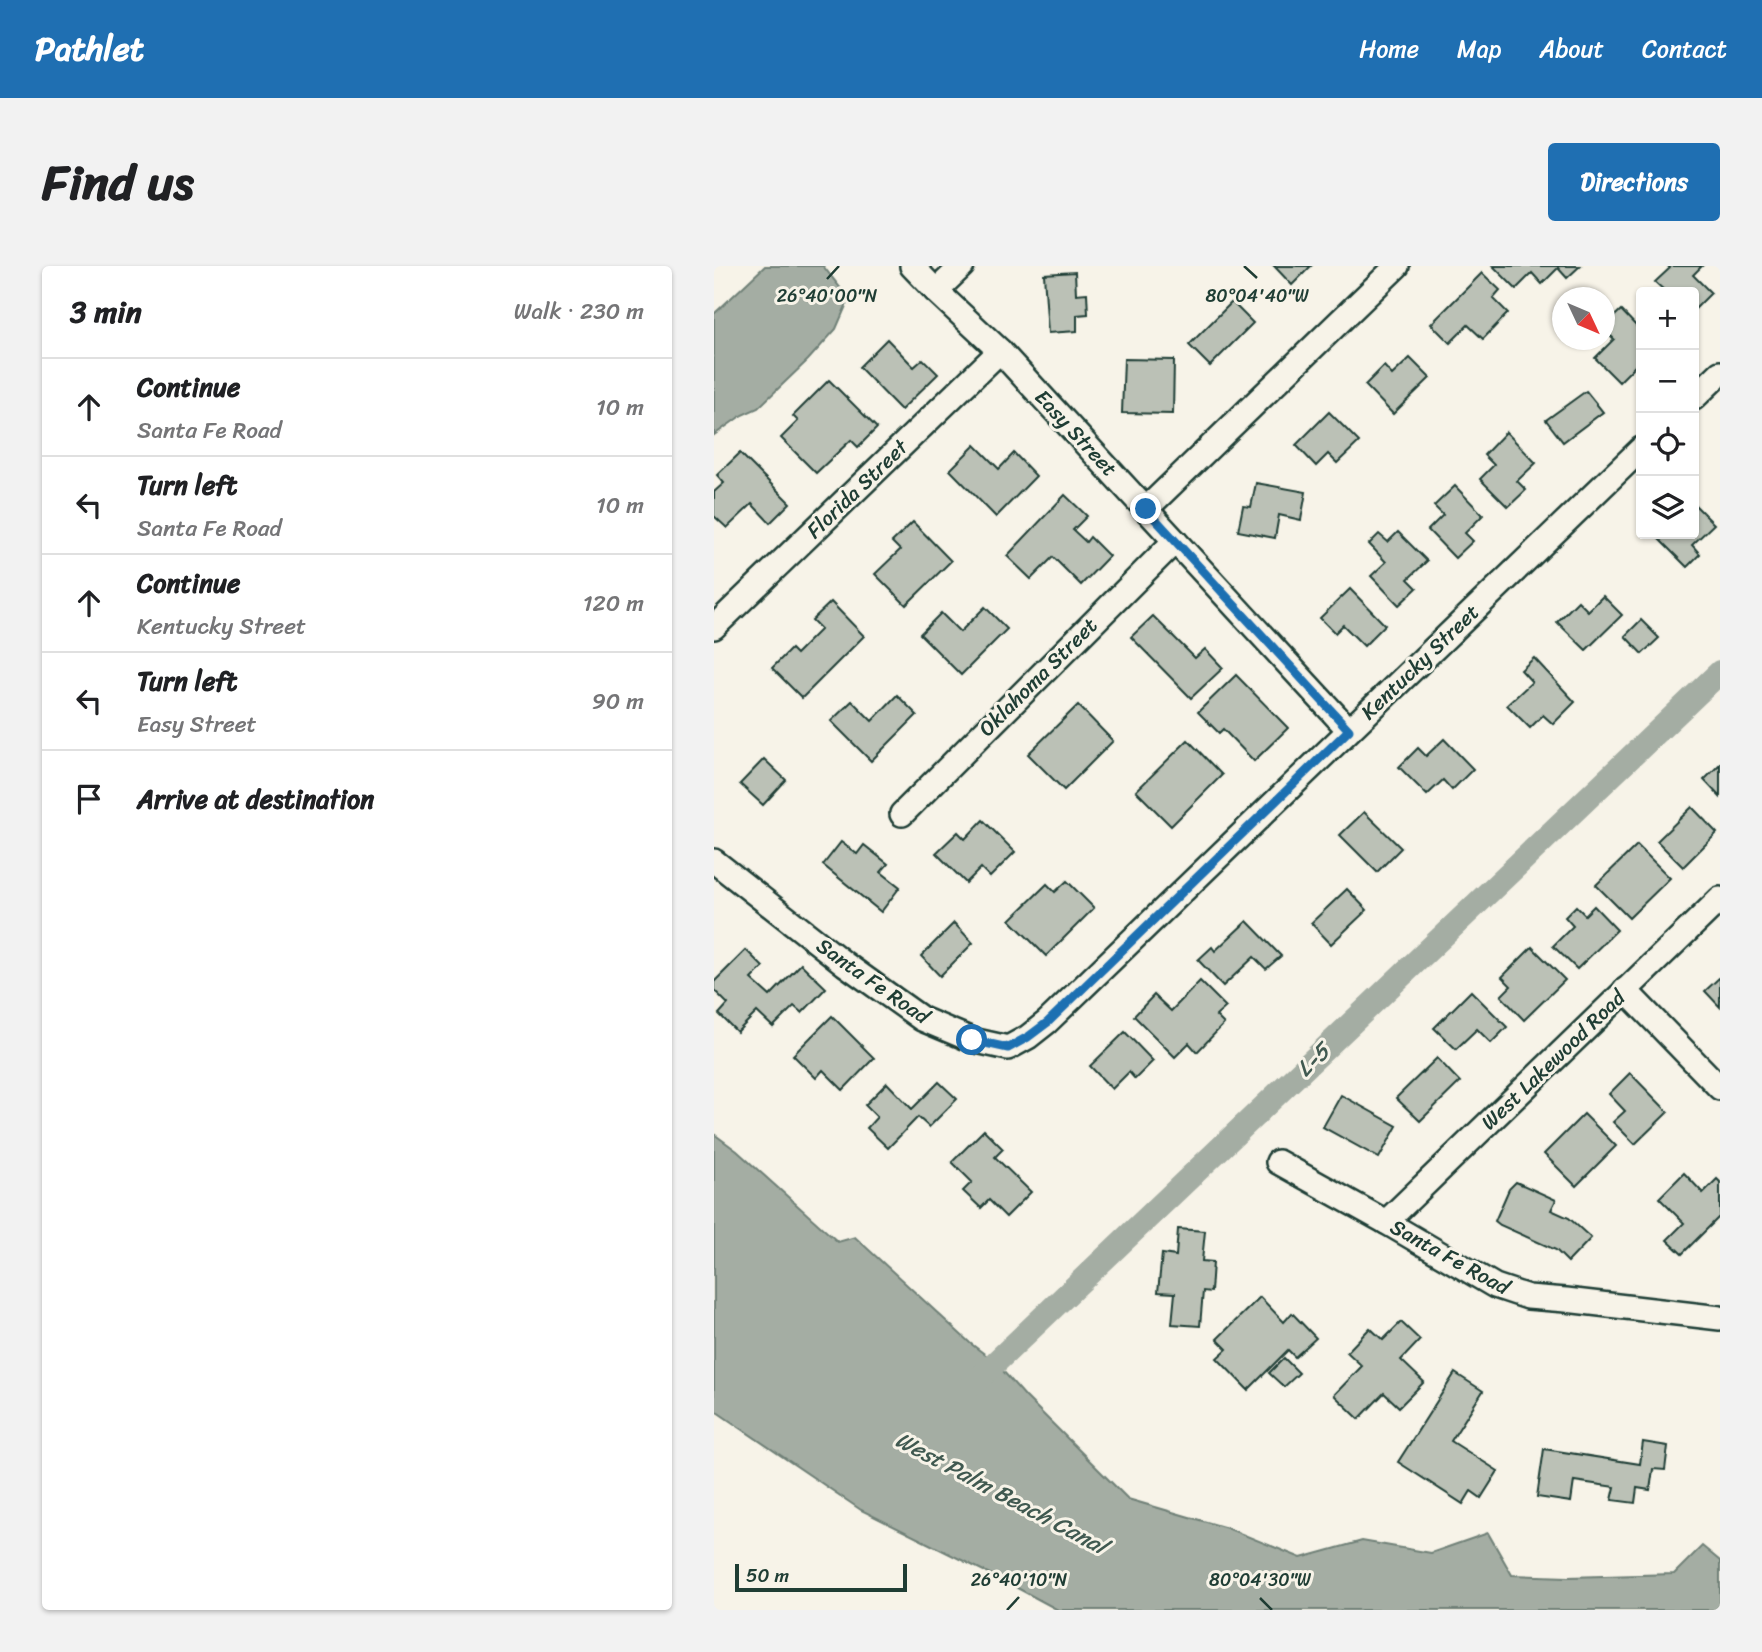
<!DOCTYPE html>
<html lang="en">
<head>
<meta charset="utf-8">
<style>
	body { margin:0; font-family:Sriracha,sans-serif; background:#f2f2f2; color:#202124 }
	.controls { position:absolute; right:21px; top:21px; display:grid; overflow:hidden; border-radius:7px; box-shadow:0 2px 5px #0004 }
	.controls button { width:63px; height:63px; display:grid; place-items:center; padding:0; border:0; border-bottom:2px solid #e0e0e0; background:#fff; color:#202124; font:35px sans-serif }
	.compass { position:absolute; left:838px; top:21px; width:63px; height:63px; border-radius:50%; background:#fff; box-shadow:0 2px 5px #0004; rotate:134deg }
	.scale { position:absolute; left:21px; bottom:18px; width:172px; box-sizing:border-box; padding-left:7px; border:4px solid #1f3d34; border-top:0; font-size:19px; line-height:24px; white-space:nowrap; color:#1f3d34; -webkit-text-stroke:5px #f7f3e8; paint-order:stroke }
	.stop { position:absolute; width:21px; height:21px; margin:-16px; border:5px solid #1f6fb2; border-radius:50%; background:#fff }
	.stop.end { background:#1f6fb2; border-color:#fff; box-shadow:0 2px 7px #0008 }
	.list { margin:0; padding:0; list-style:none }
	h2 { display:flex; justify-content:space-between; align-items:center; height:91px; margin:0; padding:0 28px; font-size:30px }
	h2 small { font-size:23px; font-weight:400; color:#757577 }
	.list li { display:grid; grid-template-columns:46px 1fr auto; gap:21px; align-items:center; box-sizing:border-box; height:98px; padding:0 28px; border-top:2px solid #e0e0e0 }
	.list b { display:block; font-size:26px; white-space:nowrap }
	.list p { margin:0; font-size:23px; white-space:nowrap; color:#757577 }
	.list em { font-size:23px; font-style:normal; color:#757577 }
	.icon { flex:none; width:38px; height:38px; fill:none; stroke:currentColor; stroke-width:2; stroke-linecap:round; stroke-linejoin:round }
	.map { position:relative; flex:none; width:1006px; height:1344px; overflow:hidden; border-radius:7px }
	header { display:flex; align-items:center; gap:42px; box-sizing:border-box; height:98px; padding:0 35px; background:#1f6fb2; color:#fff }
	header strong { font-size:33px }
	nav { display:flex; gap:38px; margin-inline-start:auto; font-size:24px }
	.intro { display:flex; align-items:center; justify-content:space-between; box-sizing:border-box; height:168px; padding:0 42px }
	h1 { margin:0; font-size:49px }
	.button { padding:18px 32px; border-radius:7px; background:#1f6fb2; color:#fff; font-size:24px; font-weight:700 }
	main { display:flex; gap:42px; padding:0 42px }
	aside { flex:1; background:#fff; border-radius:7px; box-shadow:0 2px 5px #0004 }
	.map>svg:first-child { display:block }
	.water { fill:#a4ada3; stroke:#6f8077; stroke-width:2 }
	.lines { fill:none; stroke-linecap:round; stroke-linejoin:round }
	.canal { stroke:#a4ada3; stroke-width:24 }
	.building { fill:#bbc1b6; stroke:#1f3d34; stroke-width:2 }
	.minor-casing { stroke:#1f3d34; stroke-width:28 }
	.minor { stroke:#f7f3e8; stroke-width:23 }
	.route { stroke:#1f6fb2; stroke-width:9 }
	.ticks { fill:none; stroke:#1f3d34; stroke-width:2.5 }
	.labels { text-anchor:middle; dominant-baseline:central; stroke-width:6; stroke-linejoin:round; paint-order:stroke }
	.street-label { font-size:21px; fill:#1f3d34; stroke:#f7f3e8 }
	.water-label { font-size:23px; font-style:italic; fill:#405950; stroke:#f7f3e8 }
	.ticks-label { font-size:18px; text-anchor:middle; fill:#1f3d34; stroke:#f7f3e8; stroke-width:6; stroke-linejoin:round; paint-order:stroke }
</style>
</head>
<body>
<header>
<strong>Pathlet</strong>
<nav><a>Home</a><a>Map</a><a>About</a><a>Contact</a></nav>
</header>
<div class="intro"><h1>Find us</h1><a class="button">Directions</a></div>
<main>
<aside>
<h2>3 min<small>Walk · 230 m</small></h2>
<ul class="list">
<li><svg class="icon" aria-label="ahead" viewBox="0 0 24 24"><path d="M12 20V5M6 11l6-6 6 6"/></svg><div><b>Continue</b><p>Santa Fe Road</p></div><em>10 m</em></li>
<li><svg class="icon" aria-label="left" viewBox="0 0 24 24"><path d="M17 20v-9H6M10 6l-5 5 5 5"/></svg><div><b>Turn left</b><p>Santa Fe Road</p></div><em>10 m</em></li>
<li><svg class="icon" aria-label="ahead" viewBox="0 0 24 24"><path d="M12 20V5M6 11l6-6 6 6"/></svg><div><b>Continue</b><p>Kentucky Street</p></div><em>120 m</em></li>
<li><svg class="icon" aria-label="left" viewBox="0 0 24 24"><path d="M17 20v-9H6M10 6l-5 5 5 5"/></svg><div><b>Turn left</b><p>Easy Street</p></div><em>90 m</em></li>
<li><svg class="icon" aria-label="arrive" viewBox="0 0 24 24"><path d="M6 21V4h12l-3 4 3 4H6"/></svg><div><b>Arrive at destination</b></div></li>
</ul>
</aside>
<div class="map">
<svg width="1006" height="1344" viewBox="0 0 1006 1344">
	<rect width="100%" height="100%" fill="#f7f3e8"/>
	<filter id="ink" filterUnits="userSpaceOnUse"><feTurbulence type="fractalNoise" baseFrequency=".0143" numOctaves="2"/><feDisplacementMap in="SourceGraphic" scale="14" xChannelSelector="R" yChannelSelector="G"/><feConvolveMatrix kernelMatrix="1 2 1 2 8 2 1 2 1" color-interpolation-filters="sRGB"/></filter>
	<g filter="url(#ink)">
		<g class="water">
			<polygon points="51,0 109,0 135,33 122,63 94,94 44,142 28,149 0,169 0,48"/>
			<polygon points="0,868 23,885 124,976 141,971 256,1077 281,1096 312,1131 414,1233 513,1262 587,1292 648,1275 717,1287 774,1267 798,1309 854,1311 960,1308 988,1280 1006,1295 1006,1344 344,1344 294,1317 147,1244 0,1144"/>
		</g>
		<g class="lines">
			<polyline class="canal" points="259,1118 1006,406"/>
		</g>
		<g class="building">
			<polygon points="560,0 597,0 578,19"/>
			<polygon points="779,0 866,0 853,12 844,2 828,18 818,7 802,23"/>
			<polygon points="954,0 988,0 979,9 997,27 980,44 980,26 952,26 941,16 956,2"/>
			<polygon points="361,6 362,28 373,27 374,48 363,49 363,65 334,67 330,8"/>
			<polygon points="768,7 786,24 779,32 794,47 769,73 754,59 736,77 717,58"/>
			<polygon points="518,36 539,57 496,100 475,79"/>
			<polygon points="907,44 927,65 927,94 905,116 881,92 900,73 890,63 890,60"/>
			<polygon points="173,73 200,101 209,93 224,108 187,144 145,101"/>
			<polygon points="696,92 716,112 679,148 651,119 670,100 678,109"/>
			<polygon points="410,93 460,94 459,148 408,147"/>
			<polygon points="115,114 163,162 144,181 137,174 102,207 67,172 84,155 79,150"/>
			<polygon points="872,125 889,146 849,176 832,154"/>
			<polygon points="615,146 645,176 623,197 614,188 602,200 582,179"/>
			<polygon points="792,166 822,197 803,215 812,224 794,241 766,213 780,199 770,189"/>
			<polygon points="261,179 285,203 300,187 322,210 282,251 236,204"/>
			<polygon points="26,187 76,237 56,257 38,238 13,262 0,250 0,226 10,217 3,209"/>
			<polygon points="542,217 592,226 587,254 565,249 561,272 524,265 529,240 537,241"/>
			<polygon points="741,220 769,249 751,267 759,275 741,292 714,264 729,249 720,240"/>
			<polygon points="351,229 373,250 359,264 372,276 376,271 395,290 367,319 339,291 317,313 293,290"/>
			<polygon points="980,238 1000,258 978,279 986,288 973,301 943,271 947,268 980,268"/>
			<polygon points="199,256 237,295 192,339 161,308 186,284 178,276"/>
			<polygon points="684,266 713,295 694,313 703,322 685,339 657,310 672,296 655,278 665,268 674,276"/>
			<polygon points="636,323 671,359 650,380 629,359 621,367 606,352"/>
			<polygon points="889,330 908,349 872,384 843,356 864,335 874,345"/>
			<polygon points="117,336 150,370 88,432 58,402 77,383 82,388 107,363 98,354"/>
			<polygon points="271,341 293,363 247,409 206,368 227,347 246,366"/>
			<polygon points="439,350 481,392 491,383 509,402 477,432 417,371"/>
			<polygon points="927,354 945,372 928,388 911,370"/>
			<polygon points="820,392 861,436 839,458 829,449 816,462 793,439 818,416 807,404"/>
			<polygon points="522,409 574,462 540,495 509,463 505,467 484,446"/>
			<polygon points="183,429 203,449 157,495 117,455 138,435 158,455"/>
			<polygon points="364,439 399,475 350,524 314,488"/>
			<polygon points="730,473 759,503 738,524 729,514 713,529 685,501 704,482 712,490"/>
			<polygon points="474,474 508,509 457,560 422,525"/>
			<polygon points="50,493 72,514 49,539 26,518"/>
			<polygon points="1006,498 1006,531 990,514"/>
			<polygon points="978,541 1003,567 969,601 943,575"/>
			<polygon points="650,546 687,582 663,606 626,569"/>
			<polygon points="269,554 301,586 276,611 267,602 252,617 222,587 244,566 251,573"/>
			<polygon points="127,576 143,588 150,579 174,598 167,606 186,621 167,646 109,599"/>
			<polygon points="923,579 956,612 915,652 882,619"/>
			<polygon points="353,615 380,642 332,690 296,654 333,618 341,626"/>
			<polygon points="633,623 653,644 617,678 597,657"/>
			<polygon points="862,640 871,649 880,640 903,664 863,703 839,680 859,660 851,651"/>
			<polygon points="533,655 567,690 552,703 540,691 509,720 484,694 498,681 501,685"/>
			<polygon points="240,657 259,677 226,710 207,690"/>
			<polygon points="818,681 851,714 810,754 787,730 797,720 788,711"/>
			<polygon points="32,684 49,701 37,713 56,730 87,698 112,722 88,747 80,740 59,761 43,746 23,766 5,748 14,738 0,724 0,716"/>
			<polygon points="1006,711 1006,741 991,725"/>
			<polygon points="486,715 512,741 502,750 510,758 483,786 475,777 461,791 420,750 440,729 457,745"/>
			<polygon points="757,725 793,761 777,777 763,763 742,783 720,762"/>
			<polygon points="118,750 160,792 129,824 109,804 102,812 79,789"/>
			<polygon points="411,766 439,795 421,813 415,806 398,823 376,800"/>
			<polygon points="723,792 746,816 706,855 682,832"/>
			<polygon points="916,807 954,846 921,878 899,856 911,845 895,828"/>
			<polygon points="225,816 243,833 215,861 204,851 174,882 153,862 163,851 151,839 173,817 198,843"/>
			<polygon points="627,829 683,860 665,892 609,861"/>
			<polygon points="870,848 902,880 862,920 830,888"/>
			<polygon points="270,864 289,883 281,891 317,926 292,951 275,934 267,942 249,925 258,916 238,896"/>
			<polygon points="970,907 989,927 1003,913 1006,916 1006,950 968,988 953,974 970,957 945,932"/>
			<polygon points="802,916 842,934 837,944 855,952 877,972 854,996 842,984 786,959 781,955 795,923"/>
			<polygon points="464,963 491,965 488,995 499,996 497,1026 489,1025 486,1060 458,1058 461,1027 444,1026 448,988 462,990"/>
			<polygon points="546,1031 570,1056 578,1047 602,1072 581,1091 574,1084 534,1124 503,1092 513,1083 503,1073"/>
			<polygon points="687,1056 706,1074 687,1094 710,1116 685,1141 670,1127 645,1153 620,1129 648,1100 633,1086 656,1062 669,1074"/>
			<polygon points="570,1092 585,1107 570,1121 555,1107"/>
			<polygon points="741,1107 769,1125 737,1175 784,1205 767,1232 757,1225 749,1238 684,1196"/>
			<polygon points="929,1176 954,1180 951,1204 939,1203 936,1224 923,1222 921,1237 898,1234 901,1221 860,1215 857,1236 823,1231 830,1183 926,1198"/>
		</g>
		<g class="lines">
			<g class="minor-casing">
				<g id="minor">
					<polyline points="198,0 222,25 286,85 635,464"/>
					<polyline points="222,25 248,0"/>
					<polyline points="980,132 1006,107"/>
					<polyline points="432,243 683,0"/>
					<polyline points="0,361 286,85"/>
					<polyline points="188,548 461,275"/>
					<polyline points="0,595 131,698 208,753 258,774 294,782 314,771 333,756 927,183"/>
					<polyline points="911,724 1006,822"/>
					<polyline points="564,896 672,956 781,1020 814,1031 852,1034 1006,1052"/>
					<polyline points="672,956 1006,633"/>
				</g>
			</g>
			<use href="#minor" class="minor"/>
		</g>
	</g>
	<g class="lines" filter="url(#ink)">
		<polyline class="route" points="258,774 294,782 314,771 334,756 635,464 432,243"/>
	</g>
	<path class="ticks" d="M530,0l13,12M113,13l12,-13M546,1332l12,12M293,1344l12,-13"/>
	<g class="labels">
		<g class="street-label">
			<text transform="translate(362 167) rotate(47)">Easy Street</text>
			<text transform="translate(143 223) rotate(-44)">Florida Street</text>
			<text transform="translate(706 396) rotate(-44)">Kentucky Street</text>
			<text transform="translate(324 411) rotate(-45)">Oklahoma Street</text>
			<text transform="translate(159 715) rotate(35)">Santa Fe Road</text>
			<text transform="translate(839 794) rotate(-44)">West Lakewood Road</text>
			<text transform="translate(736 991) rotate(29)">Santa Fe Road</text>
		</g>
		<g class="water-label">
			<text transform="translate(599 794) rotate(-44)">L-5</text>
			<text transform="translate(287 1227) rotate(28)">West Palm Beach Canal</text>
		</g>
	</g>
	<g class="ticks-label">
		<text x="543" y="36">80°04'40"W</text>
		<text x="113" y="36">26°40'00"N</text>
		<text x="305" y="1320">26°40'10"N</text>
		<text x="546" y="1320">80°04'30"W</text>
	</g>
</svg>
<div class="controls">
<button>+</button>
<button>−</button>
<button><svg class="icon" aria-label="locate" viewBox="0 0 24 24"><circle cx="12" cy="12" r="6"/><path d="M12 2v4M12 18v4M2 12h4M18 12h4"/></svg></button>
<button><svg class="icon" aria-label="layers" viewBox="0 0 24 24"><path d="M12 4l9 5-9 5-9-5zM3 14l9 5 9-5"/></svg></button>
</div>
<svg class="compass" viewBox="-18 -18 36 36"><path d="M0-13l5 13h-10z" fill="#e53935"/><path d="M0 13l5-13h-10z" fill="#757577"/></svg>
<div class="scale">50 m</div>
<div class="stop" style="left:258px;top:774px"></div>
<div class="stop end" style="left:432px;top:243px"></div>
</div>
</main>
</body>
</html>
